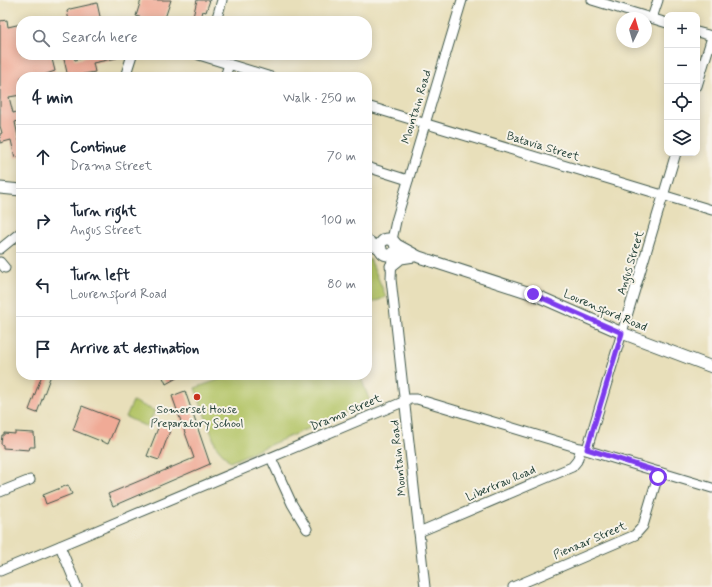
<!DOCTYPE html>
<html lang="en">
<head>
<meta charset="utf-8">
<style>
	body { margin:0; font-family:Mynerve,sans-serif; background:#f2f2f3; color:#1f2937 }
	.controls { position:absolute; right:12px; top:12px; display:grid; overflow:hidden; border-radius:8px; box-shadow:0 2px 10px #0003 }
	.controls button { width:36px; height:36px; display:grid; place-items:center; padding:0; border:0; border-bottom:1px solid #e0e1e3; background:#fff; color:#1f2937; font:20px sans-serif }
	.compass { position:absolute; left:616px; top:12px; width:36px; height:36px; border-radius:50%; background:#fff; box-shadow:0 2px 10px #0003; rotate:5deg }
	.stop { position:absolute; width:12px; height:12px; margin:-9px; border:3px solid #7c3aed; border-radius:50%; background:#fff }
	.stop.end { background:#7c3aed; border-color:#fff; box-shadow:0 1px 4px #0008 }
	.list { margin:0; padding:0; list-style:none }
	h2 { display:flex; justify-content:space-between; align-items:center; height:52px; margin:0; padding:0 16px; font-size:17px }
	h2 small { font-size:13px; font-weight:400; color:#747a83 }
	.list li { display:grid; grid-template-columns:26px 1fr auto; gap:12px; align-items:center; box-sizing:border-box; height:64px; padding:0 16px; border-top:1px solid #e0e1e3 }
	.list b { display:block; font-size:15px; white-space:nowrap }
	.list p { margin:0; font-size:13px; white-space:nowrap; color:#747a83 }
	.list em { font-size:13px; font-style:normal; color:#747a83 }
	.icon { flex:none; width:22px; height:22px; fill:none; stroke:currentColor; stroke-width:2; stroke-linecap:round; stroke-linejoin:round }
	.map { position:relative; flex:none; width:712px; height:587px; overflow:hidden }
	.search { position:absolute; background:#fff; box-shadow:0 2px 10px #0003; left:16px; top:16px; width:356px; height:44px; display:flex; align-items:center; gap:10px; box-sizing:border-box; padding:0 14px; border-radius:16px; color:#747a83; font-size:15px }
	.panel { position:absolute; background:#fff; box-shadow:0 2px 10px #0003; left:16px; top:72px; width:356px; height:308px; border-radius:16px }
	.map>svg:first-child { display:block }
	.green { fill:#b4c568; stroke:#6a814e }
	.building { fill:#f0aa96 }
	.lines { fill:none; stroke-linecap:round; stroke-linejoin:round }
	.minor-casing { stroke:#3d5548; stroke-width:11 }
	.tertiary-casing { stroke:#3d5548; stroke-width:13 }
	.minor { stroke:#fff; stroke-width:9 }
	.tertiary { stroke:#fff; stroke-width:11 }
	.route { stroke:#7c3aed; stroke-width:5 }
	.poi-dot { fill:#c8321e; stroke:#f7f3e8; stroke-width:1.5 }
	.labels { text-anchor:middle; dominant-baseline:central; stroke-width:4; stroke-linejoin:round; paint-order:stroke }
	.street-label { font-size:12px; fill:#1f3d34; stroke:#f7f3e8 }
	.poi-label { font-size:12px; fill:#1f3d34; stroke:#f7f3e8 }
</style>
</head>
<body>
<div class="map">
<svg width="712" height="587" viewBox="0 0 712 587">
	<rect width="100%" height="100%" fill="#f7f3e8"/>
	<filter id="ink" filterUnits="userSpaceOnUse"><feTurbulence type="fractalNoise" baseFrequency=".025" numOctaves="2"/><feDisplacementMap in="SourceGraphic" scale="8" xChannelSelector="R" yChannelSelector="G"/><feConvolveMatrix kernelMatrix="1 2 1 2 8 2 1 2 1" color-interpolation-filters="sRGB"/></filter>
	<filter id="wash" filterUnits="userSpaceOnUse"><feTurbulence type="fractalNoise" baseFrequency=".012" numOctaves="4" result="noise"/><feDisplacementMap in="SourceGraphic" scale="16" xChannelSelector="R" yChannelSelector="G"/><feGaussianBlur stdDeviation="0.9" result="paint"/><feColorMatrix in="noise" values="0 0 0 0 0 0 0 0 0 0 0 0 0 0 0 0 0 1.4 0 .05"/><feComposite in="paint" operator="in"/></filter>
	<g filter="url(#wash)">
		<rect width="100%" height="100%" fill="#e8dfba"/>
		<g class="green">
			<polygon points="370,259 386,297 367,305 367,261"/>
			<polygon points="232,375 360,375 370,402 230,462 216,446 195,388"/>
			<polygon points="133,401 155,411 147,427 126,417"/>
		</g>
		<g id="blocks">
			<g class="building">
				<polygon points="141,0 171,0 164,21 145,21 146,19 136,16"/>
				<polygon points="197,0 210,0 206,12 203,11 200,21 192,21"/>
				<polygon points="97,3 101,21 69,21 67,11 70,9"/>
				<polygon points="7,20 8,27 21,24 21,55 51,55 55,71 38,77 21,77 21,95 9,97 13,113 21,111 21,120 15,122 19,141 21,140 21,156 15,158 11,140 0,143 0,134 2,133 0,126 0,21"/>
				<polygon points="63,55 73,55 75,60 87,57 86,55 117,55 117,58 93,63 95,72 68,77"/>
				<polygon points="42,375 51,375 37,413 29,410"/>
				<polygon points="162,375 182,375 166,384"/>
				<polygon points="185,391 210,464 113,506 108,494 194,458 172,396"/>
				<polygon points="82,406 118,420 108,444 73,430"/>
				<polygon points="160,423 171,428 159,460 147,456"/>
				<polygon points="15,432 34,433 35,447 30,447 29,450 3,448 3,445 1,444 2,435 4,435 4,433 15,434"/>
				<polygon points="68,485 72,494 46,504 43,495"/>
			</g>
		</g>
	</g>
	<g filter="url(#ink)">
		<use href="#blocks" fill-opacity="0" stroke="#3d5548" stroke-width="1"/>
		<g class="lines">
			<g class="minor-casing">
				<g id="minor">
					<polyline points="592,0 667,23"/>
					<polyline points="652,18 658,0"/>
					<polyline points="216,21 222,0"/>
					<polyline points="697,32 712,36"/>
					<polyline points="199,55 271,77"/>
					<polyline points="125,77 132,55"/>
					<polyline points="225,77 229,64"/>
					<polyline points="697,86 712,37"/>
					<polyline points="367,106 712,210"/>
					<polyline points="367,167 408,180"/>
					<polyline points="392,240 396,221 462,0"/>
					<polyline points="0,249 21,232"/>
					<polyline points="392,254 391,279 425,587"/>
					<polyline points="0,262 5,268"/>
					<polyline points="587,449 676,153"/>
					<polyline points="271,458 292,504 307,529"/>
					<polyline points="0,492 30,480"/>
					<polyline points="419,532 572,467 577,461 581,448"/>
					<polyline points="60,546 77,587"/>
					<polyline points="0,571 410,399 417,399 712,488"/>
					<polyline points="513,587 635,535 643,526 659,472"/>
				</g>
			</g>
			<g class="tertiary-casing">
				<g id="tertiary">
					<polyline points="0,188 21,190"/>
					<circle cx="388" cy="247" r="8"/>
					<polyline points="367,241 381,249"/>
					<polyline points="395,244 419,257 533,294 622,333 712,367"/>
					<polyline points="391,266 401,258 414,256"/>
				</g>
			</g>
			<use href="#minor" class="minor"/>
			<use href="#tertiary" class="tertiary"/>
		</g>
	</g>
	<g class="lines" filter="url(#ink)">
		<polyline class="route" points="533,294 622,333 587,449 659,472 658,477"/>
	</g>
	<circle class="poi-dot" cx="197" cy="397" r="4"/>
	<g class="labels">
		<g class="street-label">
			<text transform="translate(417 107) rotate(-73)">Mountain Road</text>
			<text transform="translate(543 147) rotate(17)">Batavia Street</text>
			<text transform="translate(631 263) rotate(-73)">Angus Street</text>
			<text transform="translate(605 311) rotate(23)">Lourensford Road</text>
			<text transform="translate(346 413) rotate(-23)">Drama Street</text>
			<text transform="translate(399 458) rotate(-96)">Mountain Road</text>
			<text transform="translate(501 484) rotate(-23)">Libertrau Road</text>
			<text transform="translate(590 541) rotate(-23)">Pienaar Street</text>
		</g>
		<g class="poi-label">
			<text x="197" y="410">Somerset House<tspan x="197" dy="14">Preparatory School</tspan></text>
		</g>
	</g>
</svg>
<div class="controls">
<button>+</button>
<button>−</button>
<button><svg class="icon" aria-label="locate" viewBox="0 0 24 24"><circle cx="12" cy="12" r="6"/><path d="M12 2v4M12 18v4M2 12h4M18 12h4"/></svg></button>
<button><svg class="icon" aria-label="layers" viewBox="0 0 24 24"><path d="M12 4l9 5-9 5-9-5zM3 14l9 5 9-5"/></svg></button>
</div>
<svg class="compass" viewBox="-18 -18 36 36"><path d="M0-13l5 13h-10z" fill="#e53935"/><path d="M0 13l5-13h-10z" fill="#747a83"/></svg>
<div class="stop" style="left:658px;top:477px"></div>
<div class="stop end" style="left:533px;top:294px"></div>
<div class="search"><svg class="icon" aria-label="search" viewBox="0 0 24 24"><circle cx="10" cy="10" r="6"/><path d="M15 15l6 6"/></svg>Search here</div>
<section class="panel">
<h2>4 min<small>Walk · 250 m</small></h2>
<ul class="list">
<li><svg class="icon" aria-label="ahead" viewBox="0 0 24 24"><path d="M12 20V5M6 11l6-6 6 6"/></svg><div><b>Continue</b><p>Drama Street</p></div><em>70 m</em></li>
<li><svg class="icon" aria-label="right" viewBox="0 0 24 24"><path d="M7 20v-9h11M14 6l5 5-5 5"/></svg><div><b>Turn right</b><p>Angus Street</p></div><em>100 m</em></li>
<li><svg class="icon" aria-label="left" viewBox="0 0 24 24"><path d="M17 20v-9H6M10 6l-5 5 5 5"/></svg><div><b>Turn left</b><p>Lourensford Road</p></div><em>80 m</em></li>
<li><svg class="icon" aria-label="arrive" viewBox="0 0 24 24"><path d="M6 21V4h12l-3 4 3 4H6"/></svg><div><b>Arrive at destination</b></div></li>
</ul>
</section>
</div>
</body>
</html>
